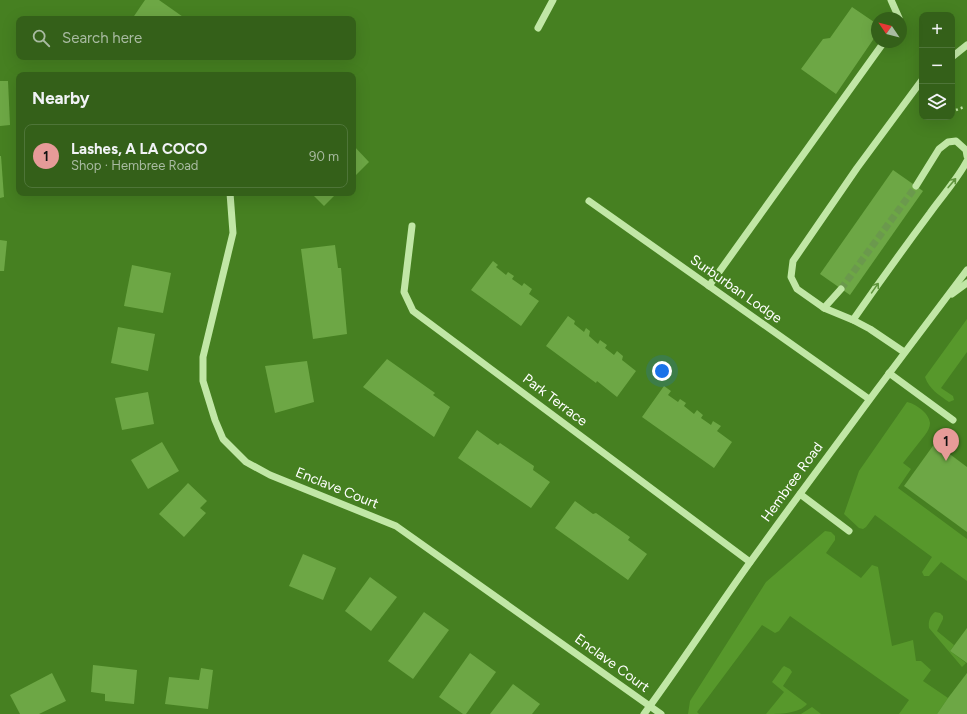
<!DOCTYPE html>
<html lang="en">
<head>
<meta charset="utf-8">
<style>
	body { margin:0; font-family:Figtree,sans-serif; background:#3c6622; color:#f1f3f6 }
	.controls { position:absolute; right:12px; top:12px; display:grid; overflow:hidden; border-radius:8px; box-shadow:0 4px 16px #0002 }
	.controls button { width:36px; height:36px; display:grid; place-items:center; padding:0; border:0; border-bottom:1px solid #4e7538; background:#346019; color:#f1f3f6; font:20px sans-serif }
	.compass { position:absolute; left:871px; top:12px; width:36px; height:36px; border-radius:50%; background:#346019; box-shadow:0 4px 16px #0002; rotate:305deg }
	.you { position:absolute; left:662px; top:371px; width:14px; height:14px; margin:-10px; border:3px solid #fff; border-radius:50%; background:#1a73e8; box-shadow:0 0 0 6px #1a73e833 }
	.badge { display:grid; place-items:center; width:26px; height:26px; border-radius:50%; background:#e69b98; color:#111; font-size:13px; font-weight:700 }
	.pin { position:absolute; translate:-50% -33px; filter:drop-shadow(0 1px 2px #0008) }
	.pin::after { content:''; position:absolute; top:21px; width:14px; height:12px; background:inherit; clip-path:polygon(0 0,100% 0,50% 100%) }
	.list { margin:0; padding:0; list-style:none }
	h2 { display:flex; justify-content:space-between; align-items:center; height:52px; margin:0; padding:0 16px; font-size:17px }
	h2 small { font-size:13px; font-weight:400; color:#a9bba2 }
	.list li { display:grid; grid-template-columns:26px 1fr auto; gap:12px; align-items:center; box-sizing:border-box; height:64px; margin:0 8px 8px; padding:0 8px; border:1px solid #4e7538; border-radius:8px }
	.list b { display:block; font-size:15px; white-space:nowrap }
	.list p { margin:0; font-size:13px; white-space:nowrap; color:#a9bba2 }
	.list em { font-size:13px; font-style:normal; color:#a9bba2 }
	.icon { flex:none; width:22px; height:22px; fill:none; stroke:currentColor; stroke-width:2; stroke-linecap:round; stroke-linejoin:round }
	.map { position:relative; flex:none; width:967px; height:714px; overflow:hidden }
	.search { position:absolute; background:#346019; box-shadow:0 4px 16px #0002; left:16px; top:16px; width:340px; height:44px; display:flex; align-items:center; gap:10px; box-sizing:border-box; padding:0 14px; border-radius:8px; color:#a9bba2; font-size:15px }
	.panel { position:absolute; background:#346019; box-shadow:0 4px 16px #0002; left:16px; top:72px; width:340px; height:124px; border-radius:8px }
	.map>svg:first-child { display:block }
	.green { fill:#57982b }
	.building { fill:#6da745 }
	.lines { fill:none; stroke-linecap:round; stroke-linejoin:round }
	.minor-tunnel { stroke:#6b994d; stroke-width:7; stroke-dasharray:7 3.5; stroke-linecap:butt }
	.path { stroke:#c1e7a6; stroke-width:2.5; stroke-dasharray:2 3; stroke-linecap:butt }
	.minor { stroke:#c1e7a6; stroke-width:7 }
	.oneway { stroke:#5f953c }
	.labels { text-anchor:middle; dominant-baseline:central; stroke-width:4; stroke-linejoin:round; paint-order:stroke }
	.street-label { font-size:14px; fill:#fff; stroke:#468021 }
</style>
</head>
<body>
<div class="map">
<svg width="967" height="714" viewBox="0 0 967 714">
	<rect width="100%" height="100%" fill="#468021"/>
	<g class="green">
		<path d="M967,319v33l-26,36 12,8 1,4 -5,2c-10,-7 -20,-13 -24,-25z"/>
		<path d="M907,402c9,2 22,11 23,21 0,4 -2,8 -5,12l-22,28 8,6 -13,19 69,51v42l-26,-19 -12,14h-5l-2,-4 10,-15 -57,-42 -9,12 -3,2 -4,-1 -15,-14 15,-43z"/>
		<polygon points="825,531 831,532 835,536 835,540 826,553 861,578 872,565 878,567 892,646 913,640 916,661 921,661 931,670 923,681 948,698 937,714 899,714 909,700 790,616 779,631 775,633 762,625 697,712 699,714 688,714 690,701 766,582"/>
		<path d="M935,612l5,1 3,3v3l-6,12 17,14 -4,6 16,12 -4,4 -33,-39c-1,-7 1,-12 6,-16z"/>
		<path d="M784,666l6,3 2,3 -9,14 24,18c-8,10 -29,10 -41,10l18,-22 -12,-10 10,-14z"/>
		<polygon points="812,707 821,714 801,714"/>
	</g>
	<g class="building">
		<polygon points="145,0 159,0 186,19 132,19"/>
		<polygon points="852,7 877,24 877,34 836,94 801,69 823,39 830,38"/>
		<polygon points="0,81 8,81 10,125 0,126"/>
		<polygon points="353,145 369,162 353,178"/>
		<polygon points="0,156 1,156 4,197 0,198"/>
		<polygon points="893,170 923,191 850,295 820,274"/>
		<polygon points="311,193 337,193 324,206"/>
		<polygon points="0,240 7,241 4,271 0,271"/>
		<polygon points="335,245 338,268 341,268 347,334 313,339 301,249"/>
		<polygon points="493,261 498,265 496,267 506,275 508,272 514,276 512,279 522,286 524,283 532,289 529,294 539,301 521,326 471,290"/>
		<polygon points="132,265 171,273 163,313 124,306"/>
		<polygon points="568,316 575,321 574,324 584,332 586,328 590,331 589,336 598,344 600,340 607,345 605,348 614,355 617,351 623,356 622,360 636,371 617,397 597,381 596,383 546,346"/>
		<polygon points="118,327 155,334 148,371 111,363"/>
		<polygon points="387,359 435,393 433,395 450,407 434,437 363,387"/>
		<polygon points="307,361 314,402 275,413 265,366"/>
		<polygon points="664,386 671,391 668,395 678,402 680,399 686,403 684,406 694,414 697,410 703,415 701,418 711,425 713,421 721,426 717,431 732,442 714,468 642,417"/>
		<polygon points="148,392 154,424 122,430 115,398"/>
		<polygon points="477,430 498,445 500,443 534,466 533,470 550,482 531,508 458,458"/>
		<polygon points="162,442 179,471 148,489 131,460"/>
		<polygon points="935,443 967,467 967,532 904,486"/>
		<polygon points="188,483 207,501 200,508 206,513 184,537 159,514"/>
		<polygon points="575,501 593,514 596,513 630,537 628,540 647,554 628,580 555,528"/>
		<polygon points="303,554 336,568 323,600 289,586"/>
		<polygon points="370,577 397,597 371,631 345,611"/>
		<polygon points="424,612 449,630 413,679 388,661"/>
		<polygon points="967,628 967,663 950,651"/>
		<polygon points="470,653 496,672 466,714 463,714 439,697"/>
		<polygon points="93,665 137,670 134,704 105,701 105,694 91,692"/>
		<polygon points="201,668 213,670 208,709 165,704 169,677 199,680"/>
		<polygon points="52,673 66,701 39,714 20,714 10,695"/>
		<polygon points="967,673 967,714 937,714 948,698"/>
		<polygon points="513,684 540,704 532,714 490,714"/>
	</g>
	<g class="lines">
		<polyline class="minor-tunnel" points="841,289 916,186"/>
		<polyline class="path" points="956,110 964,107"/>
		<g class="minor">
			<polyline points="891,0 899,18"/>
			<polyline points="538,28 553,0"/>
			<polyline points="952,57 967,45"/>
			<polyline points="916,186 939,149 948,142 956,141 966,150 967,156"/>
			<polyline points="230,193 233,233 203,357 203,381 215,420 223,439 246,462 270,475 396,526 661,714"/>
			<polyline points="589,201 869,399"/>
			<polyline points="412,226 404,292 413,311 750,562"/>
			<polyline points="709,286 884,42"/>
			<polyline points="952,294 967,283"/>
			<polyline points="824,308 841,289"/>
			<path d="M853,320c25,-36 51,-72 77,-107 12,-17 27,-33 37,-52"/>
			<polyline points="904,352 870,329 853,320 824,308 797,289 791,277 793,261 857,168 922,80"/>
			<polyline points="889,373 953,420"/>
			<polyline points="800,494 849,531"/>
			<path d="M644,714c37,-50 71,-103 107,-153 71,-98 143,-195 216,-291"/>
		</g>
	</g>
	<defs><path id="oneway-shaft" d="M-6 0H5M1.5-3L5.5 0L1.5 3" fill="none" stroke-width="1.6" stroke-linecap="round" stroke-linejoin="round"/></defs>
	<g class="oneway">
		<use href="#oneway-shaft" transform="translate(952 183) rotate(-50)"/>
		<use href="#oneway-shaft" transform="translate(875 288) rotate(-55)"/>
	</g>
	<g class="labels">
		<g class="street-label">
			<text transform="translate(736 289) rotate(35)">Surburban Lodge</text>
			<text transform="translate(555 400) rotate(37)">Park Terrace</text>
			<text transform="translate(792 482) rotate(-54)">Hembree Road</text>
			<text transform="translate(337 488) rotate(22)">Enclave Court</text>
			<text transform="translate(612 663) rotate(36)">Enclave Court</text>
		</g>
	</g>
</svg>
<div class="controls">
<button>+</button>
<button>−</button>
<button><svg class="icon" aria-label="layers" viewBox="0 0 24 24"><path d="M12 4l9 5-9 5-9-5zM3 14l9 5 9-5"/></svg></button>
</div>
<svg class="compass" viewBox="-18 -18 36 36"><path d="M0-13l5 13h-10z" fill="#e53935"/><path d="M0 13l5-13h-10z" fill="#a9bba2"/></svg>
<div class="you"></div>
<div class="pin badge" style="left:946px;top:461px">1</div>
<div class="search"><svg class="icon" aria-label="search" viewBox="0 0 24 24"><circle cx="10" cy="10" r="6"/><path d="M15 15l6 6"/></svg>Search here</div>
<section class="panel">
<h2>Nearby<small></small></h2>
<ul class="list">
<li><span class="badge">1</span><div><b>Lashes, A LA COCO</b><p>Shop · Hembree Road</p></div><em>90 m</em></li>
</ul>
</section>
</div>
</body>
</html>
